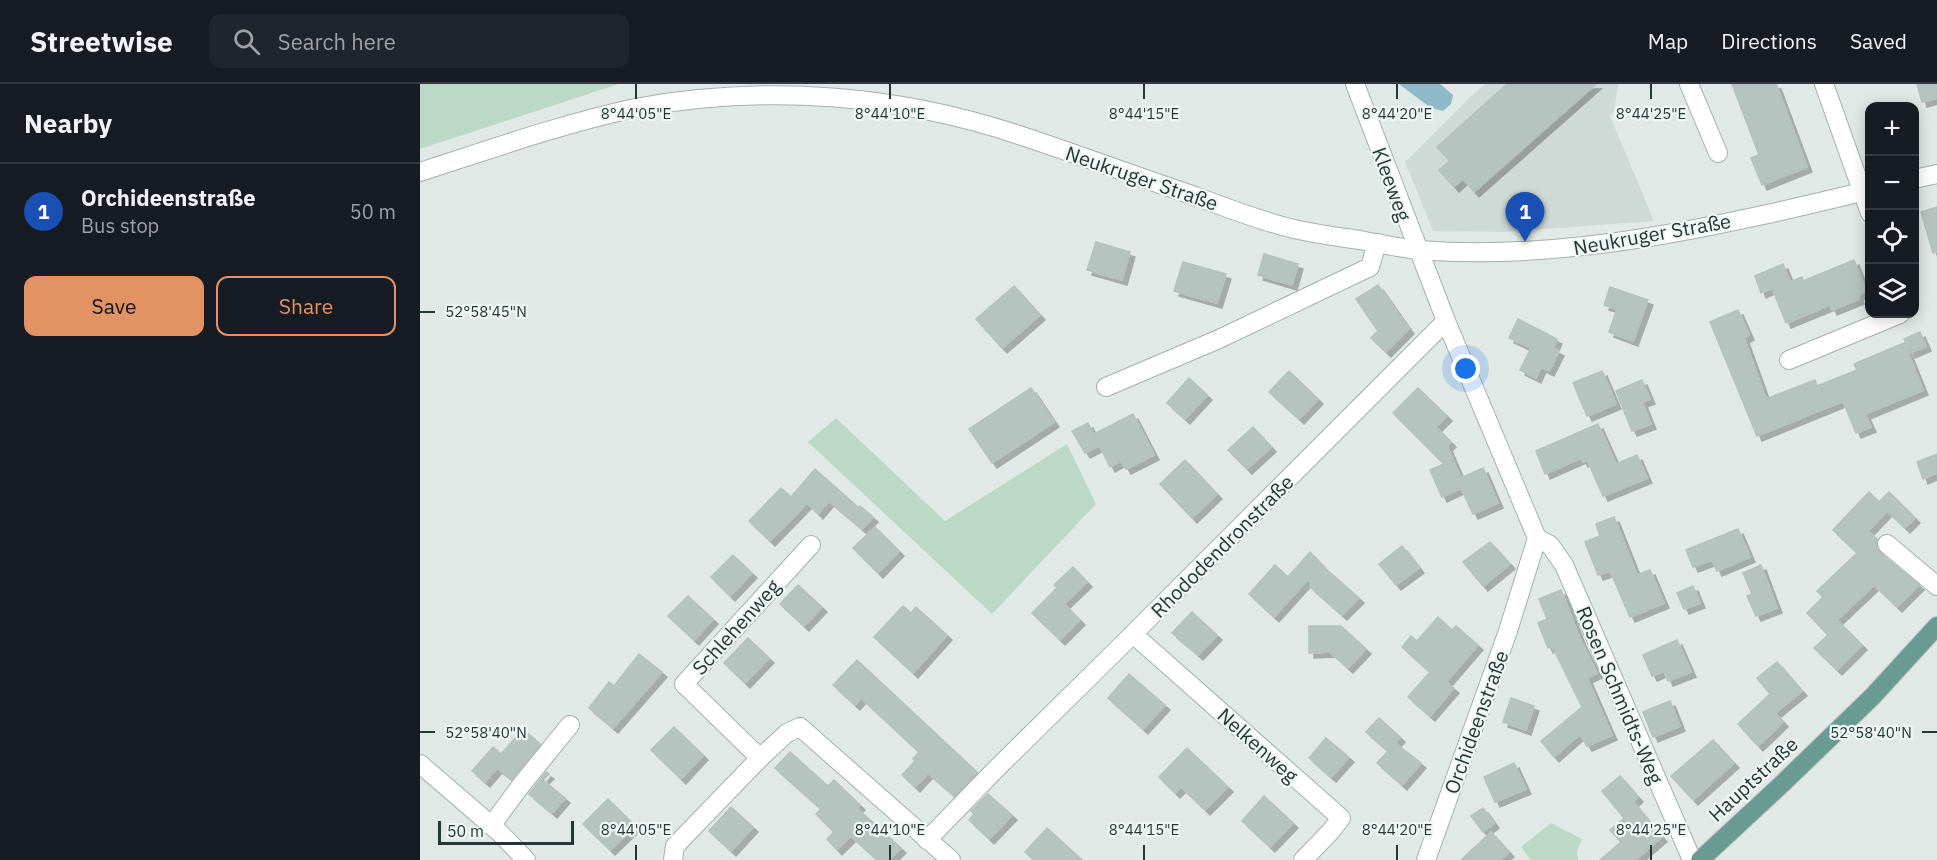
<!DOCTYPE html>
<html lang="en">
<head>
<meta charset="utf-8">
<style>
	body { margin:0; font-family:"IBM Plex Sans",sans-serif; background:#20242c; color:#f1f3f6 }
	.controls { position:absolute; right:18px; top:18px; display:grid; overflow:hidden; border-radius:12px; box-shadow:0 3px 15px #0003 }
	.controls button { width:54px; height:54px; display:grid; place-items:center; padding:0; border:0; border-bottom:2px solid #363941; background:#171b24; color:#f1f3f6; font:30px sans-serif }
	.scale { position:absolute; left:18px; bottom:15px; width:136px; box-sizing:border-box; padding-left:6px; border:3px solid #233835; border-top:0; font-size:16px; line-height:21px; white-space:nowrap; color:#233835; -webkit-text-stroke:4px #f0f6f4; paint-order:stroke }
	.you { position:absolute; left:1046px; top:285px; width:21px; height:21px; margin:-15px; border:4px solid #fff; border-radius:50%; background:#1a73e8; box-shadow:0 0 0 9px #1a73e833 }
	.badge { display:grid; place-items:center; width:39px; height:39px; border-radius:50%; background:#e39264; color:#fff; font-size:20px; font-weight:700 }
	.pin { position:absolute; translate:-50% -50px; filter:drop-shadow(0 2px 3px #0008) }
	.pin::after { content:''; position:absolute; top:32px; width:21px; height:18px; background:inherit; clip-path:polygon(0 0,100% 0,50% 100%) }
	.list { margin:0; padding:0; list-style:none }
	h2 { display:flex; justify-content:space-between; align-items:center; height:78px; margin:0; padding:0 24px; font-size:26px }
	h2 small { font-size:20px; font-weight:400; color:#9ea1a6 }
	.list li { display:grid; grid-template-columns:39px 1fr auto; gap:18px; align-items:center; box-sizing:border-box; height:96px; padding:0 24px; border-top:2px solid #363941 }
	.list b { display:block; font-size:22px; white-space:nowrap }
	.list p { margin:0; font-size:20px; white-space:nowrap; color:#9ea1a6 }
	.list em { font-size:20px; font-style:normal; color:#9ea1a6 }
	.actions { display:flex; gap:12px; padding:18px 24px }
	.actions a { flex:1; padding:14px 0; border:2px solid #e39264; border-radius:12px; text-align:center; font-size:21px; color:#e39264 }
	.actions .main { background:#e39264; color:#111 }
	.icon { flex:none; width:33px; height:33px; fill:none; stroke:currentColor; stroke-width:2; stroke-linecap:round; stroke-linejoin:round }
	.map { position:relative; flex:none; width:1517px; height:776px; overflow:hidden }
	header { display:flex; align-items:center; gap:36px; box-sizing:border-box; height:84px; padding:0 30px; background:#171b24; border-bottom:2px solid #363941 }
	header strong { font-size:28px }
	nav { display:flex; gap:33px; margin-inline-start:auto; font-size:21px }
	.search { width:420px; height:54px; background:#20242c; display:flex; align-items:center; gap:15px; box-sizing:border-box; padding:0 21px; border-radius:12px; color:#9ea1a6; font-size:22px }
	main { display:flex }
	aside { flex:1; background:#171b24 }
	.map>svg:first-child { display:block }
	.built { fill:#cfd9d5 }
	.green { fill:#bbd9c6 }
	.water { fill:#8db9c9 }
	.building { fill:#b6c4c0; stroke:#b3c2be; stroke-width:1.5; filter:url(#shadow) }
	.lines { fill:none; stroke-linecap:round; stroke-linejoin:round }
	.minor-casing { stroke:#a4b0ad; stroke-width:20 }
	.major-casing { stroke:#bdc3c2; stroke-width:20 }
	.minor { stroke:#fff; stroke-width:18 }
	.major { stroke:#699b93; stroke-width:18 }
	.ticks { fill:none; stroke:#233835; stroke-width:2 }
	.labels { text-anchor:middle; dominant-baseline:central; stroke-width:4.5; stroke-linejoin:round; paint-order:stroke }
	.street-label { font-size:20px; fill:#233835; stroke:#f0f6f4 }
	.ticks-label { font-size:15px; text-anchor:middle; fill:#233835; stroke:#f0f6f4; stroke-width:4.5; stroke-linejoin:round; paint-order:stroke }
</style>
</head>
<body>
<header>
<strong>Streetwise</strong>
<div class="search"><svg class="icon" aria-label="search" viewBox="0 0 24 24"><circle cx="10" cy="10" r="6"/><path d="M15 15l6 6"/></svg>Search here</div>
<nav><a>Map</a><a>Directions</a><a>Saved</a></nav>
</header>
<main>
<aside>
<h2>Nearby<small></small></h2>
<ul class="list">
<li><span class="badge" style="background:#1a4fb4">1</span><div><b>Orchideenstraße</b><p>Bus stop</p></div><em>50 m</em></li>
</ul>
<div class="actions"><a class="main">Save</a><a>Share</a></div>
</aside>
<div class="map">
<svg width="1517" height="776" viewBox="0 0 1517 776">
	<defs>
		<filter id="shadow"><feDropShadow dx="5" dy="5" stdDeviation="0" flood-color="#0004"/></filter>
	</defs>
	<rect width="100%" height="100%" fill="#e0e9e6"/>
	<polygon class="built" points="1065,0 1198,0 1194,27 1190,32 1234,137 1083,148 1013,147 985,78 1045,18"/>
	<g class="green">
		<polygon points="0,0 199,0 0,65"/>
		<polygon points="416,334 525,437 647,360 676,420 572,530 388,358"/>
		<polygon points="1131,739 1162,755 1157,768 1158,776 1111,776 1101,763"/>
	</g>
	<polygon class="water" points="979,0 1020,0 1033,11 1031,20 1023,27 1011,24"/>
	<g class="building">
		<polygon points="1087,0 1176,0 1054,108 1043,95 1034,103 1019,86 1030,77 1017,63"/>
		<polygon points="1312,0 1356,0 1387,83 1342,101 1331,74 1339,71"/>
		<polygon points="1497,0 1517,0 1517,14 1502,18"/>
		<polygon points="1517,123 1517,168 1513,169 1501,128"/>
		<polygon points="676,158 710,168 702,196 667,186"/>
		<polygon points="844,170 878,180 872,201 838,191"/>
		<polygon points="1434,176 1446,207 1438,211 1439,215 1412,226 1410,221 1366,239 1352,204 1341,209 1335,192 1363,180 1370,198 1382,193 1383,197"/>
		<polygon points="763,178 806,190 797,219 754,207"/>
		<polygon points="958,201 989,245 966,268 951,254 958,247 936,215"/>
		<polygon points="594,202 620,231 582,264 556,235"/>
		<polygon points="1190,203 1228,216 1213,257 1189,248 1197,225 1184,221"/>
		<polygon points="1318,226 1329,251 1324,254 1346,315 1395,296 1397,302 1437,286 1434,280 1484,259 1503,306 1445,330 1451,343 1436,349 1423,317 1337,352 1290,238"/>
		<polygon points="1098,235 1137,255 1133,264 1139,267 1129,287 1121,283 1116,294 1100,286 1111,264 1089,254"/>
		<polygon points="1500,248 1506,262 1490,269 1484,255"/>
		<polygon points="869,287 898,315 879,335 849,308"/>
		<polygon points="1182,287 1196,320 1167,332 1153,299"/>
		<polygon points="769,294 787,311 765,335 747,319"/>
		<polygon points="1222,296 1230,315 1222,318 1231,340 1212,347 1196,307"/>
		<polygon points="611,304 634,338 572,379 549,345"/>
		<polygon points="998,304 1027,332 1016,343 1031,358 1027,362 1041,394 1063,384 1078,419 1053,430 1041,404 1022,413 1010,386 1024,380 973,329"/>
		<polygon points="713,330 734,371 706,385 701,377 690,383 674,350"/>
		<polygon points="668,339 679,362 665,369 652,347"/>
		<polygon points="1178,340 1196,380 1217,371 1227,394 1183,412 1167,376 1163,378 1161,374 1125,390 1116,367"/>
		<polygon points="833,343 851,363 827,385 808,366"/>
		<polygon points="1517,370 1517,389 1503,395 1497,378"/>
		<polygon points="765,376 797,410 772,434 740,400"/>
		<polygon points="395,385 439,424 440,422 453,433 442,445 409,417 398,430 387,419 350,457 329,437 361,404 371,413"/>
		<polygon points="1449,408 1459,418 1469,408 1495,434 1485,444 1467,427 1448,447 1457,455 1456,463 1459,468 1499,501 1477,523 1454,501 1417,536 1442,561 1417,586 1394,564 1408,551 1387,529 1403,513 1397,507 1437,469 1413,446"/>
		<polygon points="1194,433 1217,491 1230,486 1244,519 1210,533 1190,487 1178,491 1165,458 1180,452 1176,440"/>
		<polygon points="455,443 479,467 458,489 433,464"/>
		<polygon points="1318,445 1330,473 1297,487 1292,476 1273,483 1266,466"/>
		<polygon points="1070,458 1090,480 1063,502 1043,478"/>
		<polygon points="982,462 999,484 976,501 959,480"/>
		<polygon points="890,468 906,485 939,514 922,531 890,503 890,493 854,533 829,510 855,481 868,493"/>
		<polygon points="313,471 332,489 310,512 291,493"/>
		<polygon points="1341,481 1357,524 1336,532 1327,512 1332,510 1323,489"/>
		<polygon points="653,483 667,498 644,520 660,536 640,556 612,529 637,504 634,501"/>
		<polygon points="378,501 402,523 384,542 360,520"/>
		<polygon points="1273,502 1280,519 1264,525 1257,509"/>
		<polygon points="1141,506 1161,557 1177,589 1167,594 1192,651 1167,662 1160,650 1134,673 1121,657 1162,623 1132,562 1128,564 1118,539 1127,535 1119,515"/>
		<polygon points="268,512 293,535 274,556 248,532"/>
		<polygon points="483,522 491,529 496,523 527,551 493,589 454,553"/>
		<polygon points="772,528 797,551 778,571 752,549"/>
		<polygon points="1018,533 1032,546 1036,542 1058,561 1026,598 1034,604 1010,632 988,613 1010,588 982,563 991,552 997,557"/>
		<polygon points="889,542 921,542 946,565 928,584 910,568 889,569"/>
		<polygon points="328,554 349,574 325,599 304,579"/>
		<polygon points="1257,556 1271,588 1248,597 1244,587 1232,592 1223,571"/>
		<polygon points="219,570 242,588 193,644 169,624 189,598 194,602"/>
		<polygon points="437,576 557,688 534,712 508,689 495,703 482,691 495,677 493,675 499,668 441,614 435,621 413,601"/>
		<polygon points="1357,578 1382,607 1355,629 1363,638 1338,662 1318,640 1350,610 1337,594"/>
		<polygon points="709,590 745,621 723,645 688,614"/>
		<polygon points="1091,614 1114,622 1106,646 1083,638"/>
		<polygon points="1250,617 1260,642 1233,653 1223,628"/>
		<polygon points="959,634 980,653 975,659 1001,679 982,701 957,679 968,667 946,648"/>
		<polygon points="254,643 283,671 261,695 231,666"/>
		<polygon points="103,645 120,660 92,695 77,684 65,698 52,687 73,663 81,670"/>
		<polygon points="906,654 929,673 911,693 889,674"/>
		<polygon points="1293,656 1314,679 1273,716 1251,692"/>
		<polygon points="767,664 808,703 785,726 761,703 755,709 739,693"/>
		<polygon points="370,668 408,702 414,696 440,721 437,724 481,764 469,776 457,776 431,752 417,766 407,755 414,748 396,730 401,725 355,684"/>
		<polygon points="1094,679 1106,705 1075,718 1064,693"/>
		<polygon points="126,688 129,690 123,696 145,714 132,729 109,710"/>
		<polygon points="1200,692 1218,713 1213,718 1242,753 1215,776 1180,776 1201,758 1190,746 1204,734 1182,707"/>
		<polygon points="568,710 592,731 569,755 549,736 554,730 551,727"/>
		<polygon points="844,712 873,739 850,763 822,737"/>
		<polygon points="188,715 215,742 190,766 163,740"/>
		<polygon points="311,723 333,743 311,767 289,747"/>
		<polygon points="1063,724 1074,739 1063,748 1051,732"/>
		<polygon points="627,744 662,776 614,776 605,768"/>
		<polygon points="1071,748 1089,768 1080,776 1041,776"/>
	</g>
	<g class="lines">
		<g class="minor-casing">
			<g id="minor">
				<polyline points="935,0 1026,237 1117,454 1088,547 1006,776"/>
				<polyline points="1269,0 1298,69"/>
				<polyline points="1404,0 1450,129"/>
				<path d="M0,88c71,-23 142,-48 215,-64 131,-24 264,-14 390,29 57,19 113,40 170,59 32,12 65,25 99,33 22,5 44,8 66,11 20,4 40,8 59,10 149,12 306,-25 451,-60"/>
				<polyline points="1494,95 1517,90"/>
				<polyline points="1369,276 1480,230"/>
				<polyline points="686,303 799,255 950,183 957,159"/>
				<polyline points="1117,454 1130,461 1144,481 1272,776"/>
				<polyline points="1467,460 1517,502"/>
				<polyline points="713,550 921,734 911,747 883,776"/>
				<polyline points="340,674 264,600 391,461"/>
				<polyline points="0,680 79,748 106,776"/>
				<polyline points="71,742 102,700 150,641"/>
				<polyline points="507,756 576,685 713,550 1026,237"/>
				<polyline points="253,776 255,762 340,674 367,649 380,643 531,776"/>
			</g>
		</g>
		<g class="major-casing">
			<polyline id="major" points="1280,776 1362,700 1452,613 1517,542"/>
		</g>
		<use href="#minor" class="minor"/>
		<use href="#major" class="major"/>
	</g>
	<path class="ticks" d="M216,0v15M470,0v15M724,0v15M977,0v15M1231,0v15M0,228h15M0,648h15M1502,648h15M216,761v15M470,761v15M724,761v15M977,761v15M1231,761v15"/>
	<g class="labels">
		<g class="street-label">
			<text transform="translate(722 94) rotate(19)">Neukruger Straße</text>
			<text transform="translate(972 100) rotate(70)">Kleeweg</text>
			<text transform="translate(1232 150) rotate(-10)">Neukruger Straße</text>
			<text transform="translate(802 462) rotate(-45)">Rhododendronstraße</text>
			<text transform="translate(316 543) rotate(-48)">Schlehenweg</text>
			<text transform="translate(1200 611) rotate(67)">Rosen Schmidts-Weg</text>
			<text transform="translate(1056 638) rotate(-70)">Orchideenstraße</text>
			<text transform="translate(838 661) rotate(42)">Nelkenweg</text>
			<text transform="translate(1333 695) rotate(-43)">Hauptstraße</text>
		</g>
	</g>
	<g class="ticks-label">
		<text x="216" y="35">8°44'05"E</text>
		<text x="470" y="35">8°44'10"E</text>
		<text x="724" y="35">8°44'15"E</text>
		<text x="977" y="35">8°44'20"E</text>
		<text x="1231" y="35">8°44'25"E</text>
		<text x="66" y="233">52°58'45"N</text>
		<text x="66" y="654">52°58'40"N</text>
		<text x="1451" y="654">52°58'40"N</text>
		<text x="216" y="751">8°44'05"E</text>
		<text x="470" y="751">8°44'10"E</text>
		<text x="724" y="751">8°44'15"E</text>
		<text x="977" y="751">8°44'20"E</text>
		<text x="1231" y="751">8°44'25"E</text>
	</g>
</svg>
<div class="controls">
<button>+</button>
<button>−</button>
<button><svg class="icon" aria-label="locate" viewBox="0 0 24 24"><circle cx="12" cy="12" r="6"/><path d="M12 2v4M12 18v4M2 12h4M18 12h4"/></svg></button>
<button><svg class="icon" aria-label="layers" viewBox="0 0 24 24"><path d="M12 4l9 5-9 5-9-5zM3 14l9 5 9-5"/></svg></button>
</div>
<div class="scale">50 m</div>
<div class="you"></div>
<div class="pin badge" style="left:1105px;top:158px;background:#1a4fb4">1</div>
</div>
</main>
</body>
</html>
